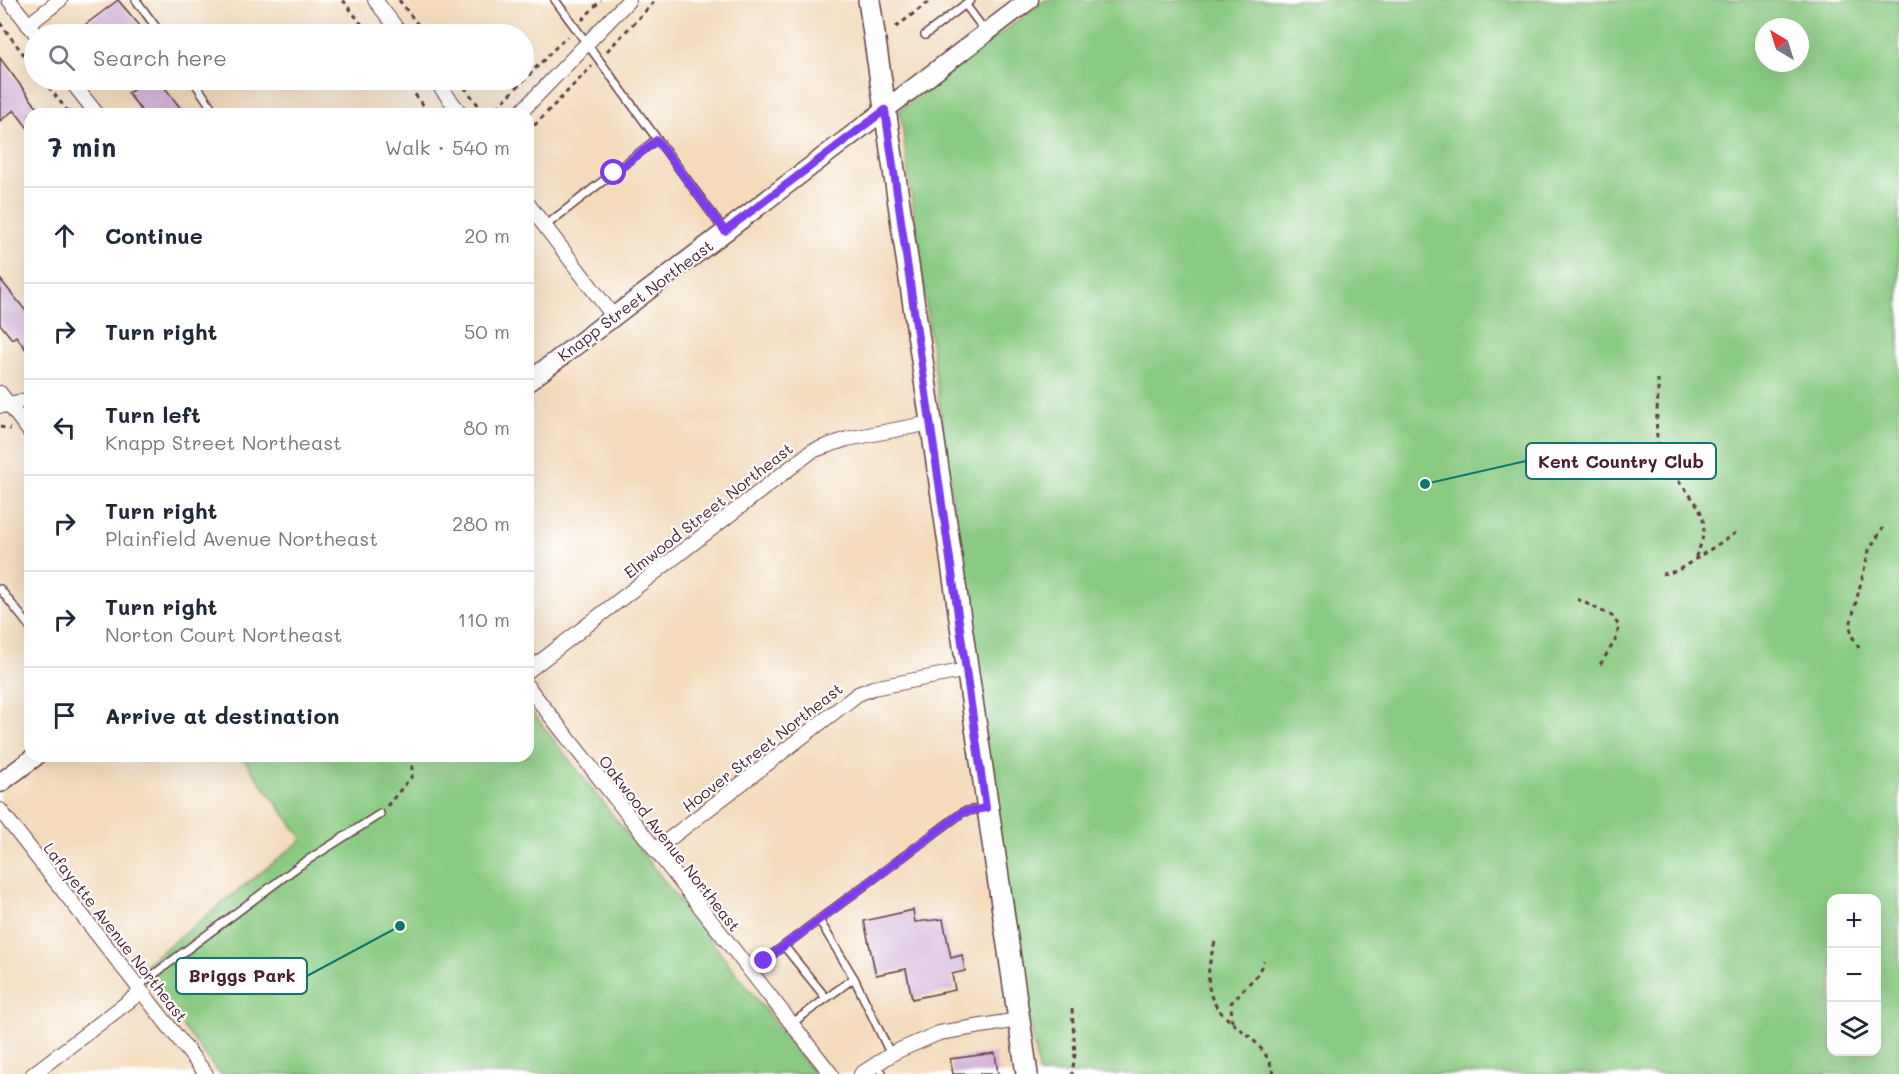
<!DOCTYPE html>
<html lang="en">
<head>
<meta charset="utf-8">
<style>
	body { margin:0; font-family:Mali,sans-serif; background:#f2f2f3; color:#1f2937 }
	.controls { position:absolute; right:18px; bottom:18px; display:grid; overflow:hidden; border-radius:12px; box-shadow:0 6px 24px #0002 }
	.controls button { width:54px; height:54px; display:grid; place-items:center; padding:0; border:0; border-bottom:2px solid #e0e1e3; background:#fff; color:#1f2937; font:30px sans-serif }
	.compass { position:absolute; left:1755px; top:18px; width:54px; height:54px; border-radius:50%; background:#fff; box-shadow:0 6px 24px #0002; rotate:322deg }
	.stop { position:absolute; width:18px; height:18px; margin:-14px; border:4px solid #7c3aed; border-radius:50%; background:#fff }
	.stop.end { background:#7c3aed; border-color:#fff; box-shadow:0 2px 6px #0008 }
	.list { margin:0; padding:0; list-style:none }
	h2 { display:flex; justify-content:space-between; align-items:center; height:78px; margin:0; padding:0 24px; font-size:26px }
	h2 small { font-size:20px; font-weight:400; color:#747a83 }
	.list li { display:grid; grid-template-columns:39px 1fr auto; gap:18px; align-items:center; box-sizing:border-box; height:96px; padding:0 24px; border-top:2px solid #e0e1e3 }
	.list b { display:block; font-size:22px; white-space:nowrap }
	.list p { margin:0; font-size:20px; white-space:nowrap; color:#747a83 }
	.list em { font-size:20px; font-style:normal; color:#747a83 }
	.icon { flex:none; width:33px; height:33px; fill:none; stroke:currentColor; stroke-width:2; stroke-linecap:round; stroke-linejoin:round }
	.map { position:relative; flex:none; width:1899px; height:1074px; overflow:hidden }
	.search { position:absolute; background:#fff; box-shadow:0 6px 24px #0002; left:24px; top:24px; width:510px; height:66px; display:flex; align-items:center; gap:15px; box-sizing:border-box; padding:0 21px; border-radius:33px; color:#747a83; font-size:22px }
	.panel { position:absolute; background:#fff; box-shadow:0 6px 24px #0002; left:24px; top:108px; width:510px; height:654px; border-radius:18px }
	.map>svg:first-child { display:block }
	.green { fill:#8aca82; stroke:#6a7456; stroke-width:1.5; fill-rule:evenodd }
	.building { fill:#d4b5da }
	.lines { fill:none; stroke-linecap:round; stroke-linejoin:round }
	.lane-casing { stroke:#633b41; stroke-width:10 }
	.street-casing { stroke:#633b41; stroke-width:16 }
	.secondary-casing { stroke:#633b41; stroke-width:21 }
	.primary-casing { stroke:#633b41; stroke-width:24 }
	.path { stroke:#633b41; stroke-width:3; stroke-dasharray:4.5 4.5; stroke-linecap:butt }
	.lane { stroke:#fff; stroke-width:7 }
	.street { stroke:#fff; stroke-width:14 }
	.secondary { stroke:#fff; stroke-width:18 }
	.primary { stroke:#fff; stroke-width:21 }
	.route { stroke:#7c3aed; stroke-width:8 }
	.labels { text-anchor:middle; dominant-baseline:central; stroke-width:4.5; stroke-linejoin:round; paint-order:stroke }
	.street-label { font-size:16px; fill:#4a1f2b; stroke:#fff }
	.leader { fill:none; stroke:#0f766e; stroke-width:2 }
	.callout-dot { fill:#0f766e; stroke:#fff; stroke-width:2 }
	.callout { fill:#fff; stroke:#0f766e; stroke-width:2 }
	.callout-label { font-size:18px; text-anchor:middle; font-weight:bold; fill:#4a1f2b }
</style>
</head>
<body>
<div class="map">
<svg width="1899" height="1074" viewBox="0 0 1899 1074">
	<rect width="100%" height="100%" fill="#fff"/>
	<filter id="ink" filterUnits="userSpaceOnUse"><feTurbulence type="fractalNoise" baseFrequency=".0167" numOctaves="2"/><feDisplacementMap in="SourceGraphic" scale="12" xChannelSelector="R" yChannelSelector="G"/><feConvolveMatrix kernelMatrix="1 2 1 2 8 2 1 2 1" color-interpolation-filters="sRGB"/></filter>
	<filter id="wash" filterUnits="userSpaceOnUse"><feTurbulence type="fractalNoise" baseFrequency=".008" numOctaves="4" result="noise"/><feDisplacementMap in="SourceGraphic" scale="24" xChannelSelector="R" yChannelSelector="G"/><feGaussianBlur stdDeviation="1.35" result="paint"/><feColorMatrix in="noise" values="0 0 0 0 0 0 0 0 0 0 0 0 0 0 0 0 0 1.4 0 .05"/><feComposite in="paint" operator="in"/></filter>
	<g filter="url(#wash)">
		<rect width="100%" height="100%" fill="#f3dbbc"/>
		<g class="green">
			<path d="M1045,0h854v1074h-860l-39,-216 -100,-748zM1764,27h36v36h-36zM1832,898h44v154h-44z"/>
			<polygon points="528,707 815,1074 220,1074 138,970 303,839 241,756 528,756"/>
		</g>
		<g id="blocks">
			<g class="building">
				<polygon points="118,0 147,34 73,34"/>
				<polygon points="0,58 42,114 30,114 30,131 14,110 0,121"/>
				<polygon points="125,80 159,80 185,114 144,114 128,93 133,90"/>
				<polygon points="0,279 30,316 30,355 16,336 12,339 0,324"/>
				<polygon points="913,910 915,922 943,919 951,958 962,955 965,971 952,974 955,990 912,999 906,969 876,975 864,921"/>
				<polygon points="995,1053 998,1074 953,1074 950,1059"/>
			</g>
		</g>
	</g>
	<g filter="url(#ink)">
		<use href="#blocks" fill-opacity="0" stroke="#633b41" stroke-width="1.5"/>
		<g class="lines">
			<g class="lane-casing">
				<g id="lane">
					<polyline points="136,0 161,34"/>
					<polyline points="555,0 724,230"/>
					<polyline points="965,4 985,31"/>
					<polyline points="925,35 971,0"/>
					<polyline points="193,80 216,114"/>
					<polyline points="545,226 657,139"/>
					<polyline points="0,589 30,627"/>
					<polyline points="819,920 854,978 891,1055"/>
					<polyline points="784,946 826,998"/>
					<polyline points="749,972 963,812 984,808"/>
					<polyline points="137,987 300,865 380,814"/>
					<polyline points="791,1024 854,978"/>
					<polyline points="876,1064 883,1074"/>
				</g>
			</g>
			<g class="street-casing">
				<g id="street">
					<polyline points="9,0 36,34"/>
					<polyline points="375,0 401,34"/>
					<polyline points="28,25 60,0"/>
					<polyline points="70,80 97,114"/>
					<polyline points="435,80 461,114"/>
					<polyline points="519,114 629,0"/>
					<polyline points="528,204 613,316"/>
					<polyline points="0,393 30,432"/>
					<polyline points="2,406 30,399"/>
					<polyline points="528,671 812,451 847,439 931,423"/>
					<polyline points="528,687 831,1074"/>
					<polyline points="0,810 206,1074"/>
					<polyline points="655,850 858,694 873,688 967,670"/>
					<polyline points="33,1074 141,992"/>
					<polyline points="861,1074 895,1052 939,1033 1018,1020"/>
				</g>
			</g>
			<g class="secondary-casing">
				<g id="secondary">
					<polyline points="528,382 1029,0"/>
					<polyline points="0,783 36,756"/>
				</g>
			</g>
			<g class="primary-casing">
				<polyline id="primary" points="869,0 1027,1074"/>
			</g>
			<g class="path">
				<polyline points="343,0 369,34"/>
				<polyline points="399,0 425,34"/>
				<polyline points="582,20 601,0"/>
				<polyline points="0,23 34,68"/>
				<polyline points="896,27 931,0"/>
				<polyline points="607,51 656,0"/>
				<polyline points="43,80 70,114"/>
				<polyline points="404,80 430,114"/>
				<polyline points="459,80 485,114"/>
				<polyline points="491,114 567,36"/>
				<polyline points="528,132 592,66"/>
				<path d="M1658,379c1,24 -5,52 2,75 2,9 9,16 15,23 25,30 39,42 20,81"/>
				<polyline points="0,427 10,429"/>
				<polyline points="1662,574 1677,571 1737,532"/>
				<polyline points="1577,599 1612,616 1619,626 1616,639 1600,665"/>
				<polyline points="1859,648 1852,636 1850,626 1869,550 1883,528"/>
				<polyline points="387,806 412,776 412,756"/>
				<path d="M1215,942c-28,89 41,71 59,132"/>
				<polyline points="1072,1009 1075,1054 1072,1074"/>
				<polyline points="1232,1022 1231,1003 1257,975 1264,961"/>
			</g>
			<use href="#lane" class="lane"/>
			<use href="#street" class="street"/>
			<use href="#secondary" class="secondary"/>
			<use href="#primary" class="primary"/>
		</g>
	</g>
	<g class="lines" filter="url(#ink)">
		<polyline class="route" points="614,173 657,140 725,231 885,110 986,808 963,812 764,961"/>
	</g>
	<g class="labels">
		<g class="street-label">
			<text transform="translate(635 300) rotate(-37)">Knapp Street Northeast</text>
			<text transform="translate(708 510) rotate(-38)">Elmwood Street Northeast</text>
			<text transform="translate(762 747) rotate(-38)">Hoover Street Northeast</text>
			<text transform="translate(670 843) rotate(52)">Oakwood Avenue Northeast</text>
			<text transform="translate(116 932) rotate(52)">Lafayette Avenue Northeast</text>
		</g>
	</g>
	<path class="leader" d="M1425 484L1526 461M400 926L307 976"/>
	<g class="callout-dot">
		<circle cx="1425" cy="484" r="6"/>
		<circle cx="400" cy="926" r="6"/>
	</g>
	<g class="callout">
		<rect x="1526" y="443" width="190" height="36" rx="6"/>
		<rect x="176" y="958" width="131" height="36" rx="6"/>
	</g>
	<g class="callout-label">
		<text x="1621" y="468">Kent Country Club</text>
		<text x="242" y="982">Briggs Park</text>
	</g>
</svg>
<div class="controls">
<button>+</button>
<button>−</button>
<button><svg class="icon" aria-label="layers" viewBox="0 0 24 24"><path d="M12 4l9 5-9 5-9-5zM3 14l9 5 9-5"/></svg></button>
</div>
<svg class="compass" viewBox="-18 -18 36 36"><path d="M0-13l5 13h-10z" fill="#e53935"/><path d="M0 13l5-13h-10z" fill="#747a83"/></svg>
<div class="stop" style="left:614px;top:173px"></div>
<div class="stop end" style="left:764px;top:961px"></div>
<div class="search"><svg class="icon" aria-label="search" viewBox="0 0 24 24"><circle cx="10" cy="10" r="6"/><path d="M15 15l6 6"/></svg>Search here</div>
<section class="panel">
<h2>7 min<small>Walk · 540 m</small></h2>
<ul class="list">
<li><svg class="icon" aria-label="ahead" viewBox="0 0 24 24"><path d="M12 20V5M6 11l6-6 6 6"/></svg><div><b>Continue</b></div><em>20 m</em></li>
<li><svg class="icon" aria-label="right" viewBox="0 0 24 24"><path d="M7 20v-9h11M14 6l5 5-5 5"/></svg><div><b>Turn right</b></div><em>50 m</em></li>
<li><svg class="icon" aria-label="left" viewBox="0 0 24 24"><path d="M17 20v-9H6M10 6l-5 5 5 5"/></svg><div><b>Turn left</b><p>Knapp Street Northeast</p></div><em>80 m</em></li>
<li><svg class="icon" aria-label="right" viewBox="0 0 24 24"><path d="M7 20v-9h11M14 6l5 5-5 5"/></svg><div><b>Turn right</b><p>Plainfield Avenue Northeast</p></div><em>280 m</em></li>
<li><svg class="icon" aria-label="right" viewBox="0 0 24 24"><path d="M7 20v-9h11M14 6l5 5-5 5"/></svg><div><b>Turn right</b><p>Norton Court Northeast</p></div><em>110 m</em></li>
<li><svg class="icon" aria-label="arrive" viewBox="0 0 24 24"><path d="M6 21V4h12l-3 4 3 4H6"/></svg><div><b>Arrive at destination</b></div></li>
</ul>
</section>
</div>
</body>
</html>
